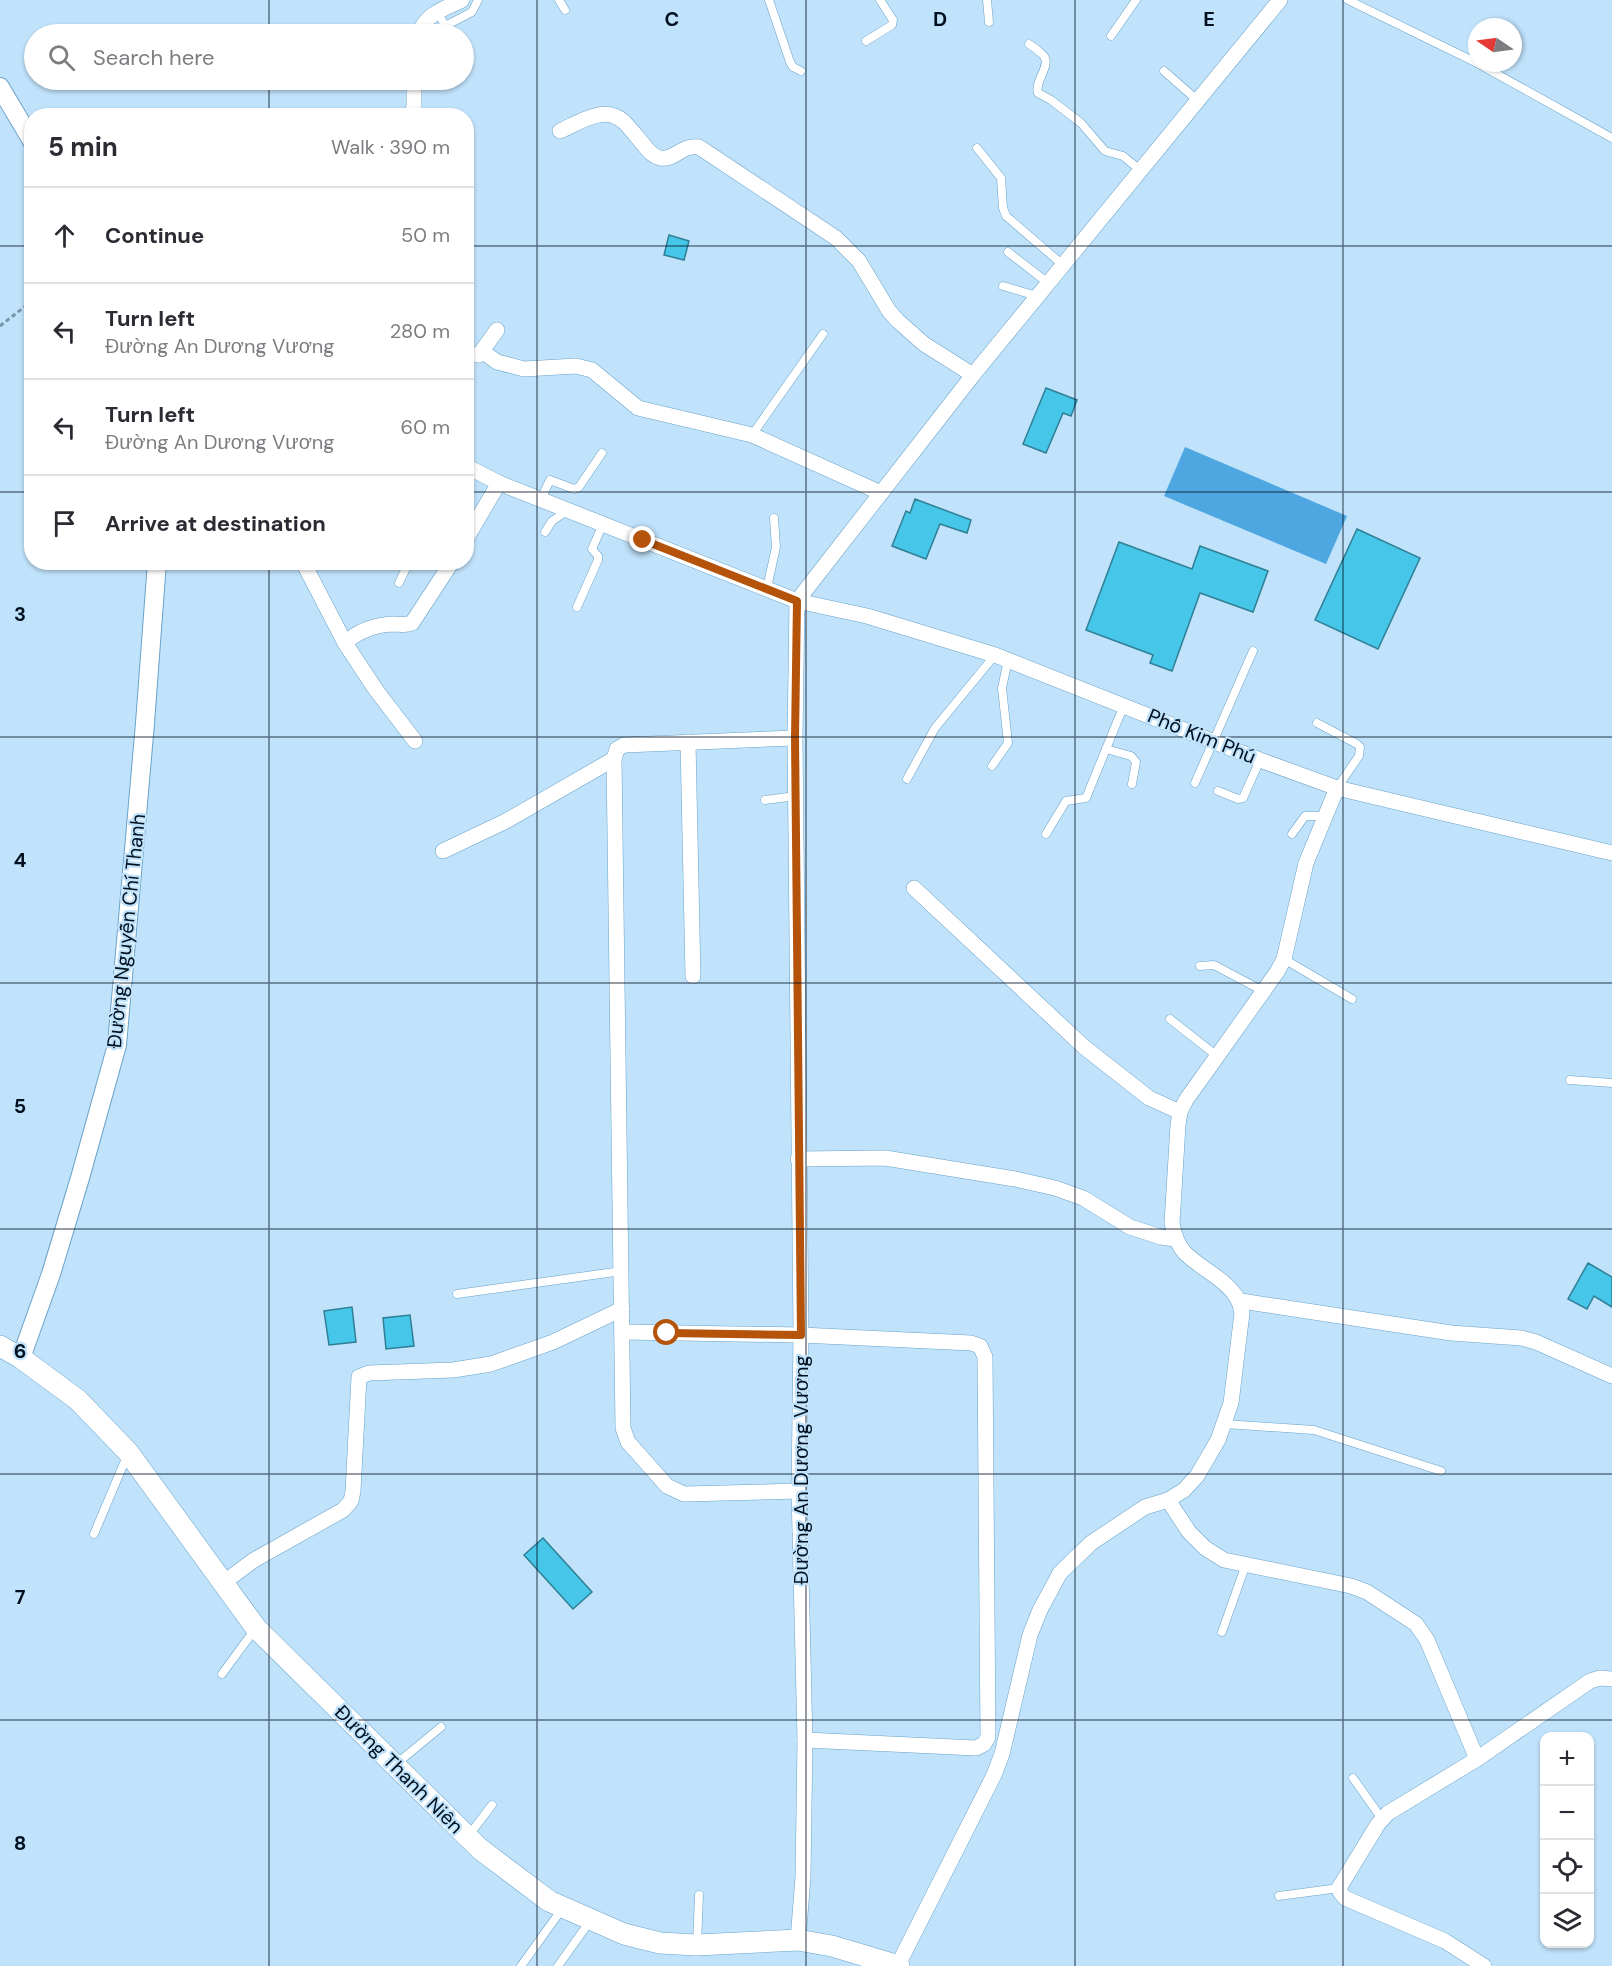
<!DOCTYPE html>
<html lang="en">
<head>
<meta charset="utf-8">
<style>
	body { margin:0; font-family:"DM Sans",sans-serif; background:#f2f2f3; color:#2b2b33 }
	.controls { position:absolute; right:18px; bottom:18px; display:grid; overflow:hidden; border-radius:12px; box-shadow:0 2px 4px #0004 }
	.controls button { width:54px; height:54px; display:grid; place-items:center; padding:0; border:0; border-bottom:2px solid #e1e1e2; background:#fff; color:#2b2b33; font:30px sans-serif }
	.compass { position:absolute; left:1468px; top:18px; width:54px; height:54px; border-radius:50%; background:#fff; box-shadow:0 2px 4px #0004; rotate:283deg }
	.stop { position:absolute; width:18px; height:18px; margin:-14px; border:4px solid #b45309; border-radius:50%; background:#fff }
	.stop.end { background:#b45309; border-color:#fff; box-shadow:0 2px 6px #0008 }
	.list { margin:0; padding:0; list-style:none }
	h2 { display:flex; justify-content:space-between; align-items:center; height:78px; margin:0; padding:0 24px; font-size:26px }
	h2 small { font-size:20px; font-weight:400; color:#7c7c81 }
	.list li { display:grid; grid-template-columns:39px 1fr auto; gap:18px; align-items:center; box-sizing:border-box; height:96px; padding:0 24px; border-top:2px solid #e1e1e2 }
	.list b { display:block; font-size:22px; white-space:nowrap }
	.list p { margin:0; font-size:20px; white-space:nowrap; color:#7c7c81 }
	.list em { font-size:20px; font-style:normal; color:#7c7c81 }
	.icon { flex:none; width:33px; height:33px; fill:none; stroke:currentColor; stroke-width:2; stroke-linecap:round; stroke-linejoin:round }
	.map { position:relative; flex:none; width:1612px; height:1966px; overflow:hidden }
	.search { position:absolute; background:#fff; box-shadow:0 2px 4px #0004; left:24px; top:24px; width:450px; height:66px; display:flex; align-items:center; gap:15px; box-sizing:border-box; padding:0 21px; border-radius:33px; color:#7c7c81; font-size:22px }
	.panel { position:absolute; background:#fff; box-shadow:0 2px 4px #0004; left:24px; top:108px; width:450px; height:462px; border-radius:24px }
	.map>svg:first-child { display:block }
	.water { fill:#4ea7e0 }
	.building { fill:#46c6e9; stroke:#2f7f95; stroke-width:1.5 }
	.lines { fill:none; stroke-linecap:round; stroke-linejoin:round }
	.service-casing { stroke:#69a2c9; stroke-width:9 }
	.minor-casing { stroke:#69a2c9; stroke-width:16 }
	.tertiary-casing { stroke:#69a2c9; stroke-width:20 }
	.secondary-casing { stroke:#69a2c9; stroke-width:22 }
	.path { stroke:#7995aa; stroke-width:3; stroke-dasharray:4.5 3; stroke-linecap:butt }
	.service { stroke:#fff; stroke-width:8 }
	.minor { stroke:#fff; stroke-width:15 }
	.tertiary { stroke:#fff; stroke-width:18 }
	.secondary { stroke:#fff; stroke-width:21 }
	.route { stroke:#b45309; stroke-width:8 }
	.grid { fill:none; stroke:#00101e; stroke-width:1.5; stroke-opacity:0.55 }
	.labels { text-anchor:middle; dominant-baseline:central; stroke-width:4.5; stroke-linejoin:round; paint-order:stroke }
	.street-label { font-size:20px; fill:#00101e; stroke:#c0e2fb }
	.grid-label { font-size:20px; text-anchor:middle; font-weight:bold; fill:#00101e; stroke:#c0e2fb; stroke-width:4.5; stroke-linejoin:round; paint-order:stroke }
</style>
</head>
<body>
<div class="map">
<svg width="1612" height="1966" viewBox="0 0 1612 1966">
	<rect width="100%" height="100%" fill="#c0e2fb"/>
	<polygon class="water" points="1185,447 1347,516 1326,564 1164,496"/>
	<g class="building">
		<polygon points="669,235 689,241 684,260 664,255"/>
		<polygon points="1046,388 1077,400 1071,416 1063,413 1046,453 1023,444"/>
		<polygon points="915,499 971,520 967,533 940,524 926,559 892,546 906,511 910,513"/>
		<polygon points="1357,529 1420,558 1378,649 1315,620"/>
		<polygon points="1119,542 1192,569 1200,546 1268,571 1253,612 1200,593 1172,671 1150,663 1153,655 1086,630"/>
		<polygon points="1588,1263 1612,1277 1612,1307 1594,1296 1587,1309 1568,1299"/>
		<polygon points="352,1307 356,1342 329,1345 324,1311"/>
		<polygon points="410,1315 414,1346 386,1349 383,1318"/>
		<polygon points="543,1538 592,1592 573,1609 524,1555"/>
	</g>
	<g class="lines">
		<g class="service-casing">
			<g id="service">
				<polyline points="559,0 565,10"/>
				<polyline points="769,0 790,62 793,67 801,71"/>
				<polyline points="987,0 989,22"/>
				<polyline points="1348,0 1477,63"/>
				<polyline points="438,12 449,34"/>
				<polyline points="445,26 472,12 478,0"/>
				<polyline points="1111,36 1136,0"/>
				<polyline points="866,41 892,25 893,20 880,0"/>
				<path d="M1029,44c5,3 11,8 15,12 7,10 -10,26 -6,37l13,7 30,23 24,28 18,5 17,14"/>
				<polyline points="1477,63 1612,138"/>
				<polyline points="1164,71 1197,100"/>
				<polyline points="977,148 1001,178 1003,208 1006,216 1063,265"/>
				<polyline points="1008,252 1048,283"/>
				<polyline points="1003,286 1037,296"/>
				<polyline points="752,435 823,334"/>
				<polyline points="541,499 550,480 574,489 579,487 602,453"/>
				<polyline points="545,532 552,521 567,511"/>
				<polyline points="399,583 409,562"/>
				<polyline points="767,588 776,547 774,518"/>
				<polyline points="577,607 598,560 598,556 592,549 603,524"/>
				<polyline points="1317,723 1357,744 1360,747 1359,756 1337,788"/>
				<polyline points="1106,749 1131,756 1136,762 1132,784"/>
				<polyline points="992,766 1008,743 1002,688 1008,660"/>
				<polyline points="907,779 935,728 995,655"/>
				<polyline points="1195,783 1253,651"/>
				<polyline points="1218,791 1238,799 1243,798 1260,760"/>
				<polyline points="765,800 796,796"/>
				<polyline points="1046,834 1066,801 1086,798 1124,705"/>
				<polyline points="1292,834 1305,816 1325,816"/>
				<polyline points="1284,959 1352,999"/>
				<polyline points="1200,966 1214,965 1263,991"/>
				<polyline points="1170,1019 1217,1056"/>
				<polyline points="1570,1080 1612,1083"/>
				<polyline points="457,1294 622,1271"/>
				<polyline points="1225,1424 1314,1430 1441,1471"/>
				<polyline points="94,1534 127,1456"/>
				<polyline points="1222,1632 1246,1564"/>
				<polyline points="222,1674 255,1629"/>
				<polyline points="396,1764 441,1727"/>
				<polyline points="1353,1778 1382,1819"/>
				<polyline points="469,1835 492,1805"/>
				<polyline points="1279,1896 1339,1888"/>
				<polyline points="697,1944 699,1895"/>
				<polyline points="521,1966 562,1909"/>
				<polyline points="558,1966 590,1921"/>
			</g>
		</g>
		<g class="minor-casing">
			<g id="minor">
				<polyline points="1280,0 973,375 797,601 867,616 995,655 1260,760 1337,788 1612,853"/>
				<path d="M419,34c6,-20 25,-25 43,-34"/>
				<polyline points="411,116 414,107 414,80"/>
				<path d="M560,131c20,-9 45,-27 64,-9 7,7 13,15 19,22 5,6 9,12 17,14 15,3 21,-14 39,-11l137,91 23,23 30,50 9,10 26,23 49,31"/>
				<polyline points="466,351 473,355 479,355 497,330"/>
				<polyline points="482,351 497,362 524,369 576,366 592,370 638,408 752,435 881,493"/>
				<polyline points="466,466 499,483 797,601 795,738 801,1335 799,1491 805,1740 803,1877 798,1940"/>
				<polyline points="466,539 499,483"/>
				<polyline points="303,562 345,643 376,690 415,741"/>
				<path d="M345,643c14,-13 29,-18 48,-19 8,0 12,2 19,-1l40,-61"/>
				<polyline points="795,738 624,745 617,749 614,759 623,1428 628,1442 667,1486 684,1494 799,1491"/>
				<polyline points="688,742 693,976"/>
				<polyline points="443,851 506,821 614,759"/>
				<polyline points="914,888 1084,1047 1149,1098 1180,1112"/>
				<polyline points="798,1159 885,1158 1015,1179 1055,1188 1083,1198 1130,1227 1161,1237 1175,1239"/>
				<polyline points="1241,1301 1451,1333 1521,1338 1536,1342 1612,1376"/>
				<polyline points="623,1332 801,1335 971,1343 980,1346 985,1357 988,1737 984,1744 976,1748 805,1740"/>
				<polyline points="1168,1500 1189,1532 1205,1548 1224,1560 1351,1586 1367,1592 1416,1624 1427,1640 1477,1759"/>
				<polyline points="223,1583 254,1560 343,1510 351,1501 353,1491 359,1377 369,1373 453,1370 491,1364 553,1342 622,1309"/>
				<path d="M898,1965l96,-190 8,-21 28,-119 10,-25 20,-37 31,-30 54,-36 23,-7 16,-10 13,-14 21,-36 13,-37 11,-90c-4,-30 -37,-40 -57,-60 -8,-8 -11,-19 -13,-30l6,-98 2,-13 6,-12 91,-128 7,-13 22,-96 31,-75"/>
				<polyline points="1484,1966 1445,1941 1345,1898 1340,1892 1339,1888 1378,1824 1388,1813 1477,1759 1590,1681 1600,1678 1612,1679"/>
			</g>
		</g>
		<g class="tertiary-casing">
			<g id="tertiary">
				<polyline points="0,87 32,141"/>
				<polyline points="21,1358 51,1274 80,1178 117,1045 145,723 157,562"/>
			</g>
		</g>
		<g class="secondary-casing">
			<polyline id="secondary" points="0,1346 21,1358 78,1400 128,1452 256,1628 480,1849 549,1901 624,1934 660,1943 697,1945 798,1940 832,1946 899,1966"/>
		</g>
		<polyline class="path" points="0,326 32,301"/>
		<use href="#service" class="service"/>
		<use href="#minor" class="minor"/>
		<use href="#tertiary" class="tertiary"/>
		<use href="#secondary" class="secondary"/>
	</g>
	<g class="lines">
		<polyline class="route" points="643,540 797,601 795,738 801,1335 667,1333"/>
	</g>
	<path class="grid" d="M269,0v34M537,0v1966M806,0v1966M1075,0v1966M1343,0v1966M269,80v36M0,246h32M466,246h1146M0,492h32M466,492h1146M269,562v1404M0,737h1612M0,983h1612M0,1229h1612M0,1474h1612M0,1720h1612"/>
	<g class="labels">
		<g class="street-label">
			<text transform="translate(1202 736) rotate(22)">Phố Kim Phú</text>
			<text transform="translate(126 931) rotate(-84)">Đường Nguyễn Chí Thanh</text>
			<text transform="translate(801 1470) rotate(-90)">Đường An Dương Vương</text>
			<text transform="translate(399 1769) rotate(45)">Đường Thanh Niên</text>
		</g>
	</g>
	<g class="grid-label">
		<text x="672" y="26">C</text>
		<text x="940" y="26">D</text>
		<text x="1209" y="26">E</text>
		<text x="20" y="621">3</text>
		<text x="20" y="867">4</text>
		<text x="20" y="1113">5</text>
		<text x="20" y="1358">6</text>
		<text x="20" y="1604">7</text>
		<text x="20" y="1850">8</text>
	</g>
</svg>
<div class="controls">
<button>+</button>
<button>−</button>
<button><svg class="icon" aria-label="locate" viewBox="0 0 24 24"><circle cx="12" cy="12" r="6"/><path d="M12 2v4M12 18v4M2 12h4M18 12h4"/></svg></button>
<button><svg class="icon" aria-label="layers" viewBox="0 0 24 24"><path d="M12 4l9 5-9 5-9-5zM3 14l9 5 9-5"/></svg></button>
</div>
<svg class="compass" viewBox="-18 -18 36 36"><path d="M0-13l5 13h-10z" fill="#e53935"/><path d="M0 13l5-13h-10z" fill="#7c7c81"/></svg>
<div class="stop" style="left:667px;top:1333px"></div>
<div class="stop end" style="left:643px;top:540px"></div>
<div class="search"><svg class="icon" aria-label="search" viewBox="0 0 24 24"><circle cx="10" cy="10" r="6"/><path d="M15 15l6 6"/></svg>Search here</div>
<section class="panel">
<h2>5 min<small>Walk · 390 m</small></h2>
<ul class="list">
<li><svg class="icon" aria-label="ahead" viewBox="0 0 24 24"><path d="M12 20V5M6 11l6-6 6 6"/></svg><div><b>Continue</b></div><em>50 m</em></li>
<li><svg class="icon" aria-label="left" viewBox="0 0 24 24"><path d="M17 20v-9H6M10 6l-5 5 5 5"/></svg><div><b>Turn left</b><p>Đường An Dương Vương</p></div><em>280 m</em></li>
<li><svg class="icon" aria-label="left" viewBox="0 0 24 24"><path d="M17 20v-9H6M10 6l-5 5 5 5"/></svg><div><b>Turn left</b><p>Đường An Dương Vương</p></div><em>60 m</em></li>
<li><svg class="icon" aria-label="arrive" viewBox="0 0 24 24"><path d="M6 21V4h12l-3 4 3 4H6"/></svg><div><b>Arrive at destination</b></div></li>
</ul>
</section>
</div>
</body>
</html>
